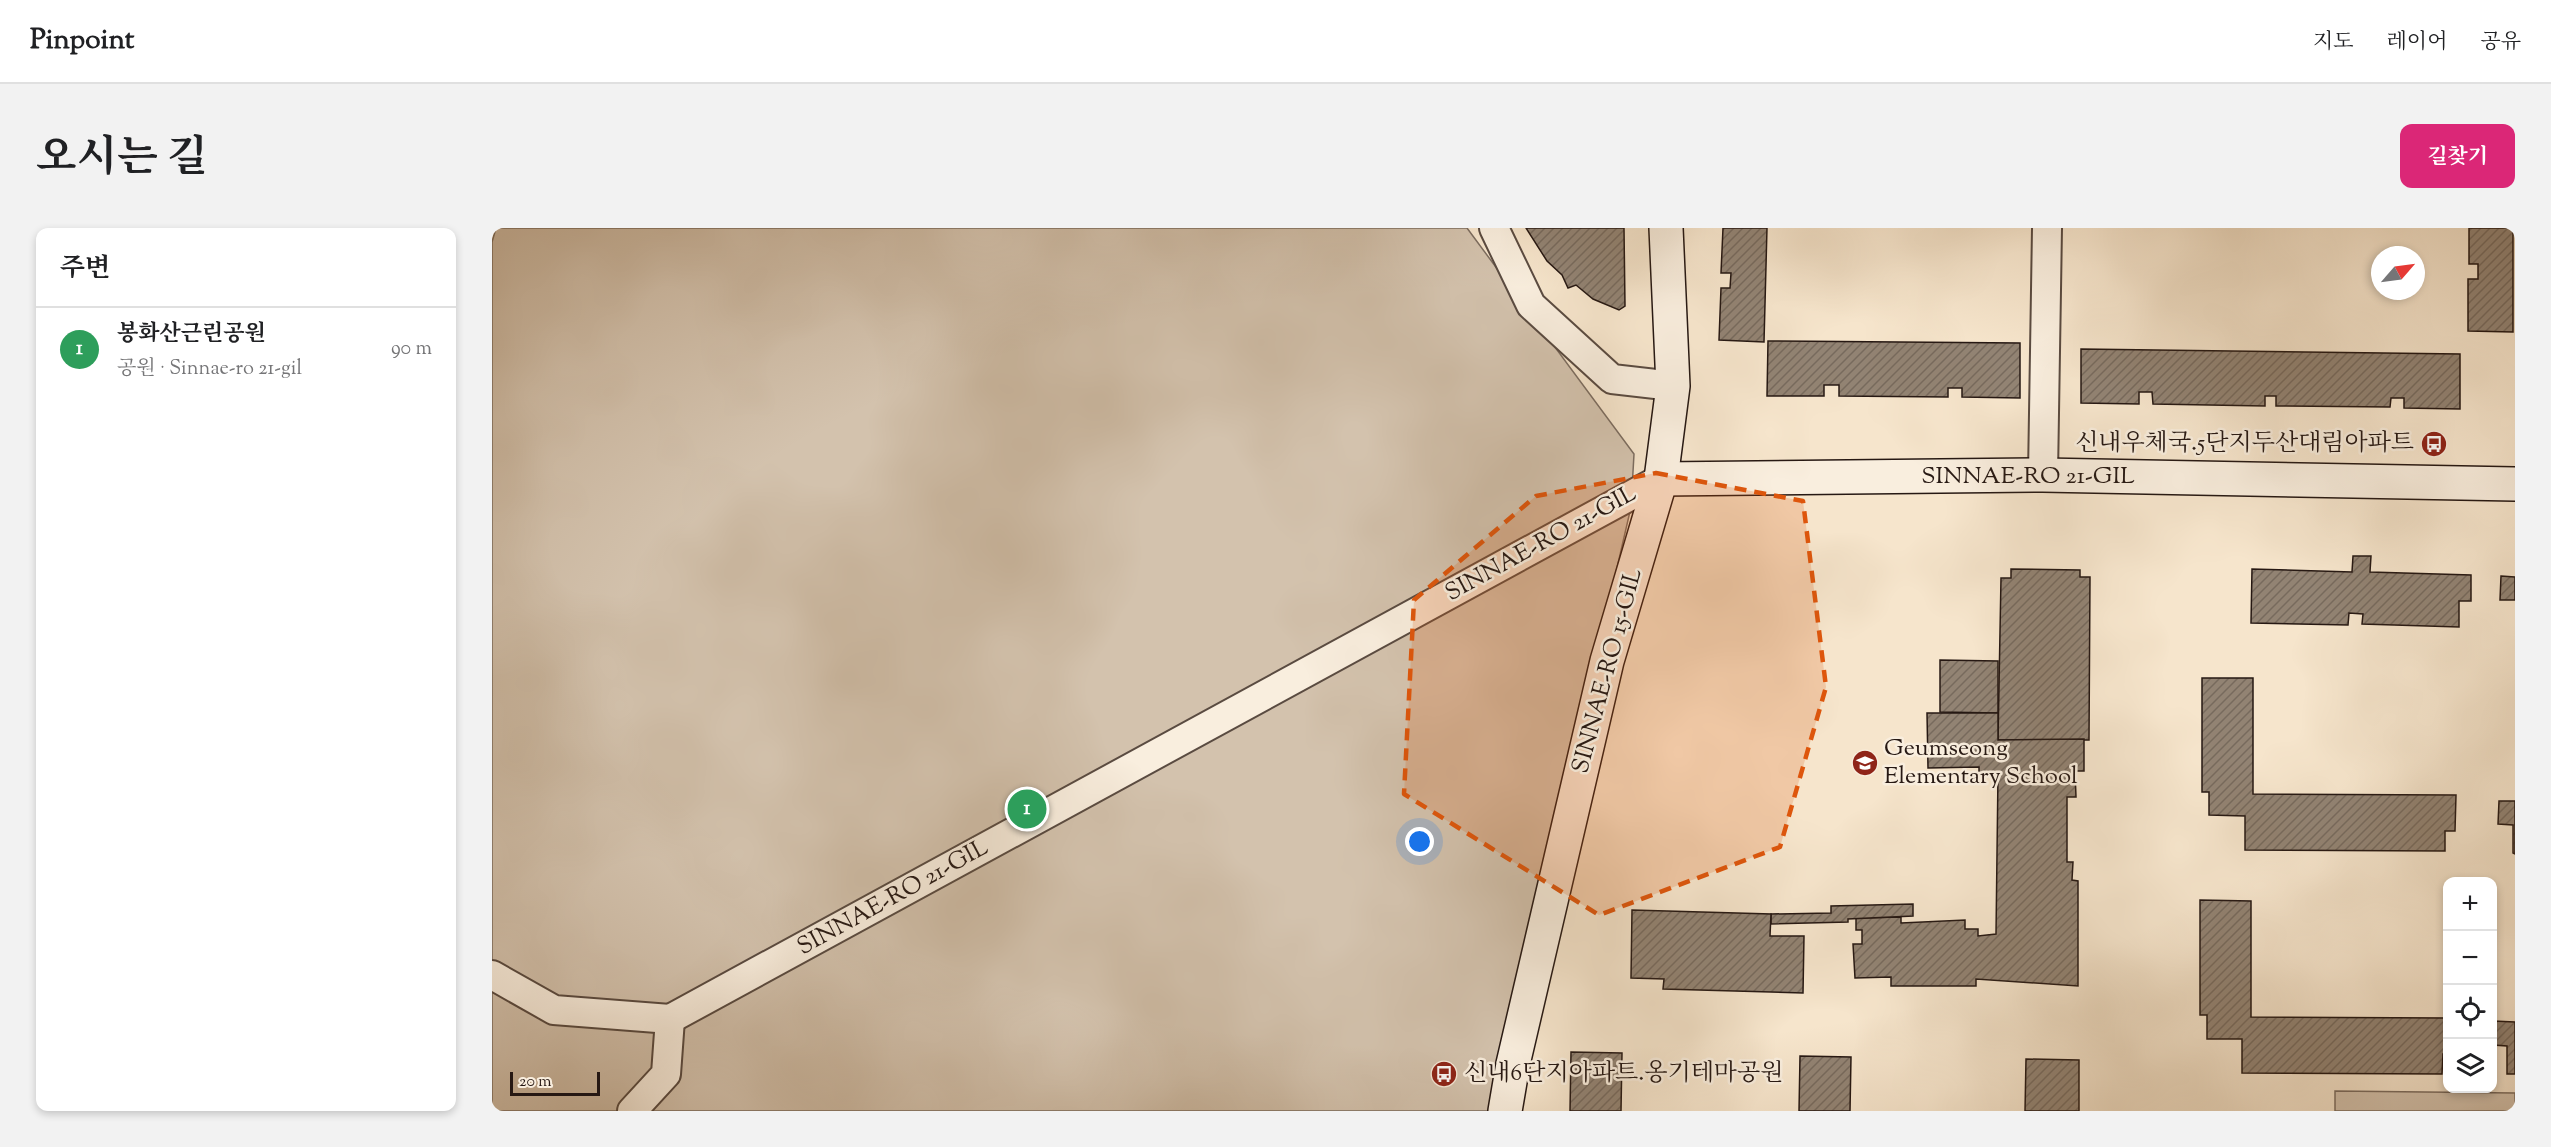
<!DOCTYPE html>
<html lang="ko">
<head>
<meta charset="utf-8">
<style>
	body { margin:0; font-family:"Sorts Mill Goudy","Noto Serif KR",serif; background:#f2f2f2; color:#202124 }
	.controls { position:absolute; right:18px; bottom:18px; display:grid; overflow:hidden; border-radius:12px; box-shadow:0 3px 9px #0003 }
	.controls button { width:54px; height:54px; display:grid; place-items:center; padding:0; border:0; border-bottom:2px solid #e0e0e0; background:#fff; color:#202124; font:30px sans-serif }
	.compass { position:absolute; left:1879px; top:18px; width:54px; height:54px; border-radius:50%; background:#fff; box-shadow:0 3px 9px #0003; rotate:62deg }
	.scale { position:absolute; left:18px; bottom:15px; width:90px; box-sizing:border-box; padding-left:6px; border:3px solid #261813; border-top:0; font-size:16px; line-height:21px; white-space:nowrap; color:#261813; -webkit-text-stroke:4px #f9eede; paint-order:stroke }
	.you { position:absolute; left:928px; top:614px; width:21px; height:21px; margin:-15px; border:4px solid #fff; border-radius:50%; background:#1a73e8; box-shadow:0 0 0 9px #1a73e833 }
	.badge { display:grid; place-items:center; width:39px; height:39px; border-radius:50%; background:#db2777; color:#fff; font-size:20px; font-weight:700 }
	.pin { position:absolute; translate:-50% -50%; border:3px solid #fff; box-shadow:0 2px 6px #0006 }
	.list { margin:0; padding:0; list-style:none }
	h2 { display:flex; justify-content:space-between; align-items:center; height:78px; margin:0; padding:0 24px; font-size:26px }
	h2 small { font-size:20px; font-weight:400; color:#757577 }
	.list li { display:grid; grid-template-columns:39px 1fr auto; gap:18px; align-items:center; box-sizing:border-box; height:84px; padding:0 24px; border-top:2px solid #e0e0e0 }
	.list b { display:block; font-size:22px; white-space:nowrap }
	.list p { margin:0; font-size:20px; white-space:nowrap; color:#757577 }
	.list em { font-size:20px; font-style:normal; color:#757577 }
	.icon { flex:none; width:33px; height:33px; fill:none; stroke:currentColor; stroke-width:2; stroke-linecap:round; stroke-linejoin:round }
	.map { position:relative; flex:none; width:2023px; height:883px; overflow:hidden; border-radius:12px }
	header { display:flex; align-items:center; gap:36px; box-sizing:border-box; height:84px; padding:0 30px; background:#fff; border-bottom:2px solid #e0e0e0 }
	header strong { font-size:28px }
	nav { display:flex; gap:33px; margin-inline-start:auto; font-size:21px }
	.intro { display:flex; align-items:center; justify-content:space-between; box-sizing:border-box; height:144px; padding:0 36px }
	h1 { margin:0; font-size:42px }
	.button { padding:15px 27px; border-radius:12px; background:#db2777; color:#fff; font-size:21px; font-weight:700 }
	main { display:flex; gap:36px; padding:0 36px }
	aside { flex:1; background:#fff; border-radius:12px; box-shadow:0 3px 9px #0003 }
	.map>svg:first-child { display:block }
	.park { fill:#d3c2ad; stroke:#7c6d60; stroke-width:1.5 }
	.building { fill:url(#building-hatch); stroke:#261813; stroke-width:1.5 }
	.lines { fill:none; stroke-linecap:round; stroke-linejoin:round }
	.street-casing { stroke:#5a4b41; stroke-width:32 }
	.secondary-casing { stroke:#261813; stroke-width:36 }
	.street { stroke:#f9eede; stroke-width:28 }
	.secondary { stroke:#f9eede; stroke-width:33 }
	.marked { fill:#de560c; fill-opacity:0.2; stroke:#de560c; stroke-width:4.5; stroke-dasharray:12 8; stroke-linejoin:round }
	.labels { text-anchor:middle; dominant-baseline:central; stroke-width:5; stroke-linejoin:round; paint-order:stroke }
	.poi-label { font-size:24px; fill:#261813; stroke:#f9eede; text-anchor:start }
	.street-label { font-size:24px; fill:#261813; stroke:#f9eede }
</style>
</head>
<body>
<header>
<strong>Pinpoint</strong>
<nav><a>지도</a><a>레이어</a><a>공유</a></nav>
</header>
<div class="intro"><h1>오시는 길</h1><a class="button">길찾기</a></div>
<main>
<aside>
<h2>주변<small></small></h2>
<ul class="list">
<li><span class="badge" style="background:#2e9e5b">1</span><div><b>봉화산근린공원</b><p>공원 · Sinnae-ro 21-gil</p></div><em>90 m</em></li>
</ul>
</aside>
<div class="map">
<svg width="2023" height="883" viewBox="0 0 2023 883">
	<defs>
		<pattern id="building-hatch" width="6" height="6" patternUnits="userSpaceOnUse" patternTransform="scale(1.5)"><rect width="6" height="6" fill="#928373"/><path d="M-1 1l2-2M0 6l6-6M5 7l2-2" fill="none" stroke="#776a5d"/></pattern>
	</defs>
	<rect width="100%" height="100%" fill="#f6e5cc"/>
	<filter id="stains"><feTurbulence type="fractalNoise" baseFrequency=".00333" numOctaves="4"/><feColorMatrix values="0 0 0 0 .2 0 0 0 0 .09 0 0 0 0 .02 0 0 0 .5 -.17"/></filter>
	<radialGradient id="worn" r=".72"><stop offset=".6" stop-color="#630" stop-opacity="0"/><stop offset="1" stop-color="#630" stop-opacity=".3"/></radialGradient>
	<g class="park">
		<polygon points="4,0 975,0 1142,226 1139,279 1000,883 0,883 0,14"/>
		<polygon points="1843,863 2023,865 2023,883 1843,883"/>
	</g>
	<g class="building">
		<polygon points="1034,0 1132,0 1133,78 1127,82 1101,71 1084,57 1076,60 1070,47 1055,33"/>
		<polygon points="1231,0 1275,0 1272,114 1227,112 1229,60 1238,60 1239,45 1229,45"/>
		<polygon points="1977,0 2021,0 2021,104 1976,103 1976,51 1986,51 1986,36 1977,36"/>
		<polygon points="1276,113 1528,115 1528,170 1470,169 1470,160 1456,160 1456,169 1347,168 1347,157 1332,157 1332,168 1275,168"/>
		<polygon points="1589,121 1968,126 1968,181 1912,180 1912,170 1899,170 1898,179 1784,178 1784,168 1773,168 1773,178 1661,176 1660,164 1647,164 1647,176 1589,175"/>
		<polygon points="1861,328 1879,328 1878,344 1979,347 1979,373 1967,373 1967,399 1870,396 1871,386 1857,385 1856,397 1759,395 1760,341 1860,344"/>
		<polygon points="1519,341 1588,342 1588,349 1598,349 1597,512 1506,512 1509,350 1519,350"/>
		<polygon points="2009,348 2023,349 2023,372 2008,372"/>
		<polygon points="1448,432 1506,433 1506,485 1448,484"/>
		<polygon points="1710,450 1761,450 1761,566 1964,567 1963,603 1953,603 1953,623 1753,622 1753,588 1717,587 1717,564 1710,564"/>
		<polygon points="1435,485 1506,485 1506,512 1592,511 1592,543 1583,543 1584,569 1575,569 1575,634 1581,634 1580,652 1586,653 1586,758 1484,751 1484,758 1399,758 1399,749 1363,750 1361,716 1370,716 1370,702 1364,702 1364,690 1409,689 1409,695 1473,692 1473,701 1486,701 1486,708 1504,706 1506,546 1487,546 1487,539 1436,540"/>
		<polygon points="2007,573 2023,573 2023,626 2021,625 2021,597 2006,596"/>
		<polygon points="1708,672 1759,673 1759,789 1956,790 1956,826 1951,826 1950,846 1750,845 1750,811 1715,811 1715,787 1708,787"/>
		<polygon points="1421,676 1421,688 1356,691 1356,694 1279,696 1279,686 1339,685 1339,678"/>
		<polygon points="1140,682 1279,686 1278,708 1312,708 1311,765 1171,761 1172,751 1139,750"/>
		<polygon points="2001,793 2023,794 2023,846 2015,846 2015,818 2001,817"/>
		<polygon points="1079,824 1130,825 1129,883 1078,883"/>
		<polygon points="1308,828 1359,829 1358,883 1307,883"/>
		<polygon points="1534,831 1587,832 1587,883 1533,883"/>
	</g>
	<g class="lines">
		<g class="street-casing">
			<g id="street">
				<polyline points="1002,0 1039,77 1120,151 1181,158"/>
				<polyline points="1551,247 1555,0"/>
				<polyline points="0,747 62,782 178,791"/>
				<polyline points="178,791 1169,251"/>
				<polyline points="140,883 174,846 178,791"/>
			</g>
		</g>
		<g class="secondary-casing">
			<g id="secondary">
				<polyline points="1169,251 1551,247 2023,256"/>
				<polyline points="1013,883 1021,836 1115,433 1169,251 1181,158 1174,0"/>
			</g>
		</g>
		<use href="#street" class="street"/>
		<use href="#secondary" class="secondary"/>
	</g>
	<path class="marked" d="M1164,245l147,28 23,186 -46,160 -181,68 -195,-121 10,-194 122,-104z"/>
	<defs>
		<g id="bus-disc" transform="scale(1.35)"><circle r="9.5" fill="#8f2418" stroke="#f9eede"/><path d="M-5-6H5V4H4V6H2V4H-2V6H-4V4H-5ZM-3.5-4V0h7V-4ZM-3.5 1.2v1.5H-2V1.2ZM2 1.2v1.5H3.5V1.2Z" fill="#fff"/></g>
		<g id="school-disc" transform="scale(1.35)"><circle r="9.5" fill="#8f2418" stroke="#f9eede"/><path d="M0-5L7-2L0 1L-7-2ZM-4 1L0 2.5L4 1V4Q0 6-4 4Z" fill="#fff"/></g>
	</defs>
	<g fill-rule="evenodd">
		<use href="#bus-disc" x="1942" y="216"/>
		<use href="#school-disc" x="1373" y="535"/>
		<use href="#bus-disc" x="952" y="846"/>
	</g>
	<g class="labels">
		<g class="poi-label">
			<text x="1922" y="216" text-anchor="end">신내우체국.5단지두산대림아파트</text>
			<text x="1392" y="521">Geumseong<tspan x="1392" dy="28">Elementary School</tspan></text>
			<text x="972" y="846">신내6단지아파트.옹기테마공원</text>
		</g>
		<g class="street-label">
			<text x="1536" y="249">SINNAE-RO 21-GIL</text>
			<text transform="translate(1049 316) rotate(-29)">SINNAE-RO 21-GIL</text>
			<text transform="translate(1116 443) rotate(-75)">SINNAE-RO 15-GIL</text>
			<text transform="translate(401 670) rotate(-29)">SINNAE-RO 21-GIL</text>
		</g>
	</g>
	<rect width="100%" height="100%" filter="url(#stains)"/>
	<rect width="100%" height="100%" fill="url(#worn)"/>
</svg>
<div class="controls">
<button>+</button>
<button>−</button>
<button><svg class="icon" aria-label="locate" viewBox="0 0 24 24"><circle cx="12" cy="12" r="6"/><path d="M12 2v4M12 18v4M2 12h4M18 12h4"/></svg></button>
<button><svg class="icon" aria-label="layers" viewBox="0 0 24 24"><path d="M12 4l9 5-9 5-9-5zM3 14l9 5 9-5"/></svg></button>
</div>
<svg class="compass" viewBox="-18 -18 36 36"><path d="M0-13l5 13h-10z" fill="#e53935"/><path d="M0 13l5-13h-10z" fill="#757577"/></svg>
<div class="scale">20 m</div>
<div class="you"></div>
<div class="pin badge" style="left:535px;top:581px;background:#2e9e5b">1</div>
</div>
</main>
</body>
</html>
